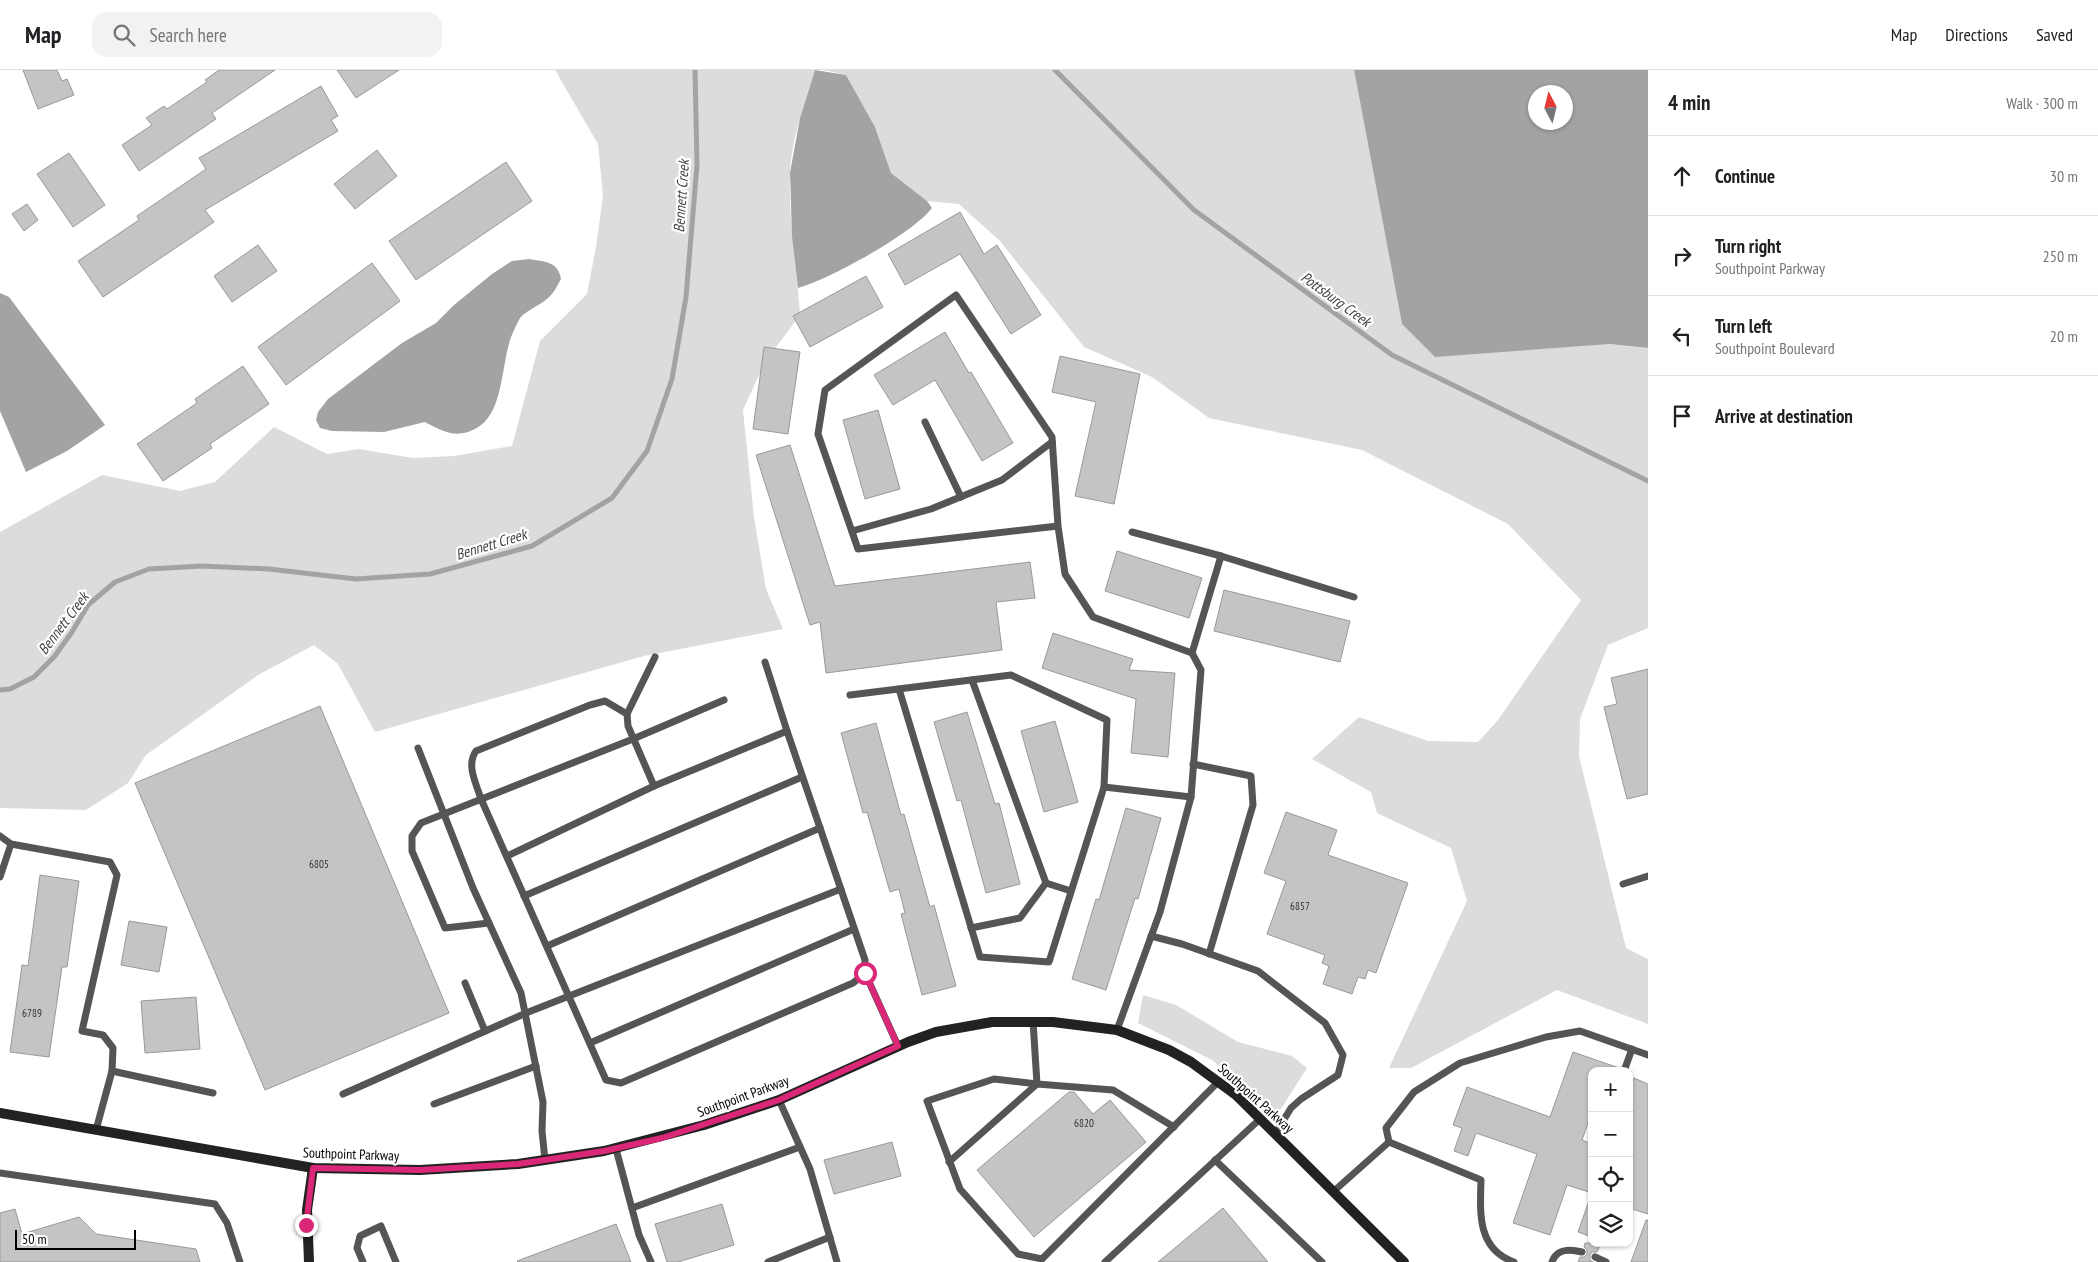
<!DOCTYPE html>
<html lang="en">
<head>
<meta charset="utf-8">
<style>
	body { margin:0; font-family:"PT Sans Narrow",sans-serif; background:#f2f2f2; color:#202124 }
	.controls { position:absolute; right:15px; bottom:15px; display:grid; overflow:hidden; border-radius:10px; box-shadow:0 1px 4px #0004 }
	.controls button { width:45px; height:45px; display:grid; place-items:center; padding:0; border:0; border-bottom:1px solid #e0e0e0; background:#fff; color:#202124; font:25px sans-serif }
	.compass { position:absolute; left:1528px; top:15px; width:45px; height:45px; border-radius:50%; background:#fff; box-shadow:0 1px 4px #0004; rotate:353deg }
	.scale { position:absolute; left:15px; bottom:12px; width:121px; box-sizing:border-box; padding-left:5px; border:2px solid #000; border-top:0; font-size:14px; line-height:18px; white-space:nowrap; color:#000; -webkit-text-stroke:4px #fff; paint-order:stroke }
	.stop { position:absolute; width:15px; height:15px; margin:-11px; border:4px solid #db2777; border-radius:50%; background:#fff }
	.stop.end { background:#db2777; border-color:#fff; box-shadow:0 1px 5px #0008 }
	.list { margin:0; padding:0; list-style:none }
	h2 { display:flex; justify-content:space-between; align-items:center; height:65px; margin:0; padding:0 20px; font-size:21px }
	h2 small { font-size:16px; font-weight:400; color:#757577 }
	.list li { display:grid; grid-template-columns:32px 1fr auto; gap:15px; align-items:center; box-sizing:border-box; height:80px; padding:0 20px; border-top:1px solid #e0e0e0 }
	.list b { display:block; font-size:19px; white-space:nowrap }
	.list p { margin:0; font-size:16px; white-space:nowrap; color:#757577 }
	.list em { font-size:16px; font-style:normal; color:#757577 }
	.icon { flex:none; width:28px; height:28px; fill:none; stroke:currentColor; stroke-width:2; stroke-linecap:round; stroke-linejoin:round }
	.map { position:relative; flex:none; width:1648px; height:1192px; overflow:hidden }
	header { display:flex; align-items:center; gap:30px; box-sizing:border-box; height:70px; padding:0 25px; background:#fff; border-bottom:1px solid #e0e0e0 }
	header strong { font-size:24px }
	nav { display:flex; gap:28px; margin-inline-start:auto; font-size:18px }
	.search { width:350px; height:45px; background:#f2f2f2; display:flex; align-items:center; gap:12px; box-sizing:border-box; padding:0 18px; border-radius:15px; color:#757577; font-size:19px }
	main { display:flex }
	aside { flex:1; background:#fff }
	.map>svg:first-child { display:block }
	.green { fill:#dcdcdc }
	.water { fill:#a3a3a3; fill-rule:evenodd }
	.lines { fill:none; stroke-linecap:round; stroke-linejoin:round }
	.stream { stroke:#a3a3a3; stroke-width:5 }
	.building { fill:#c4c4c4; stroke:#999 }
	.lane { stroke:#555; stroke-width:7 }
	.secondary { stroke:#222; stroke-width:10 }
	.route { stroke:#db2777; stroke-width:6 }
	.labels { text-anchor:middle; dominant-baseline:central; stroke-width:4.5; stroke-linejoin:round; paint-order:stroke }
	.number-label { font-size:11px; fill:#313131 }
	.street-label { font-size:14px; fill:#000; stroke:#fff }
	.water-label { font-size:15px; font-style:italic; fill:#444; stroke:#fff }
</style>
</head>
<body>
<header>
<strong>Map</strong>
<div class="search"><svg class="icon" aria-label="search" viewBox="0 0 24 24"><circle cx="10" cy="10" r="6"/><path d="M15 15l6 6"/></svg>Search here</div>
<nav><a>Map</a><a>Directions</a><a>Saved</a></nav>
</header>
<main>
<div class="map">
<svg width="1648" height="1192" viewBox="0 0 1648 1192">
	<rect width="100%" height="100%" fill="#fff"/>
	<g class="green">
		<path d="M555,0h260c-10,33 -24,70 -25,104 -2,47 7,94 10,141l-35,47 -22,48 11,107 12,72 17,40 -139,27 -269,76 -37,-68 -24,-19 -56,30 -112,80 -18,28 -42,27 -86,-2v-276l102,-57 78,16 35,-9 59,-55 53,27 32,-5 54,9 41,-2 58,-10 28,-105 47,-47 9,-47 7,-51 -5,-52z"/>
		<polygon points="824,0 1354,0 1402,254 1648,278 1648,558 1608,575 1580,649 1579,686 1626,878 1648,889 1648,954 1557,920 1411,998 1389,998 1467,831 1451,778 1377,743 1371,722 1312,689 1359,647 1428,671 1478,672 1498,650 1581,530 1508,454 1362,380 1209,348 1152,307 1084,277 1000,171 959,134 927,131 891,103 875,57 846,5"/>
		<polygon points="1143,925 1176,935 1238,972 1292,986 1307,998 1277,1045 1212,990 1138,953"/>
	</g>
	<g class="water">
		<path d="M815,0l31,5 29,52 16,46 36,28 5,7c-20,26 -102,71 -134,80l-6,-51 -2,-64 10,-55z"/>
		<path d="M1354,0h294v278l-39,-4 -174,13 -33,-33zM1566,22v30h-30v-30z"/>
		<path d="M529,189c16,3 29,2 32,20 -3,5 -6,12 -10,16 -8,9 -20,13 -28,20 -4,3 -6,9 -8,13 -16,30 -8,85 -40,101 -18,10 -34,2 -50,-7l-41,10 -52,-1 -12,-3 -4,-8 2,-8 10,-13 74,-56 34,-20 18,-18 38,-31 20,-13z"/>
		<polygon points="0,223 9,227 105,355 67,381 26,402 0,341"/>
	</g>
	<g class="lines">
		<g class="stream">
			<polyline points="1055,0 1194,140 1392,285 1648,411"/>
			<polyline points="0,620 10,619 34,607 54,587 72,562 88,535 115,512 149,499 202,496 269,499 356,509 430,504 532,476 612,428 647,381 672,309 686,227 697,95 695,0"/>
		</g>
	</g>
	<g class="building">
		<polygon points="23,0 57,0 62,11 67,9 74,25 38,39"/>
		<polygon points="219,0 275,0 212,43 216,49 139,101 122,75 152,55 146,48 164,36 167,39 207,12 205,10"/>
		<polygon points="337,0 399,0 356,28"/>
		<polygon points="321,16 338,46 331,50 338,61 205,140 214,152 103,227 78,191 139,150 137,146 206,99 199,88"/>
		<polygon points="377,80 397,106 355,139 334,114"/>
		<polygon points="69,83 105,135 73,157 37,104"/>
		<polygon points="506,92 532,131 416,210 389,171"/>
		<polygon points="27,134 38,150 24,161 12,144"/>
		<polygon points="960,142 984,184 997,175 1041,245 1011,264 960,184 905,215 888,184"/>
		<polygon points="258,175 277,201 232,232 214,206"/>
		<polygon points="372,193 400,231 286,315 258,277"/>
		<polygon points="866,206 883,237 810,277 793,246"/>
		<polygon points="945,262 969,303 971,302 1013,373 982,391 935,310 893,335 874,305"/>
		<polygon points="764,277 800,282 788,364 753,359"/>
		<polygon points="1060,286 1140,304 1114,434 1075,426 1096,332 1052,322"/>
		<polygon points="243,296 269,334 210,374 212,378 163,411 137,374 197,333 195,329"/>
		<polygon points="878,340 900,419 865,429 843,350"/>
		<polygon points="790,375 835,516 1030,492 1035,528 996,532 1002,580 826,603 820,552 810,555 756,385"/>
		<polygon points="1117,481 1202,508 1189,548 1105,521"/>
		<polygon points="1224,520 1350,551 1340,592 1214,561"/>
		<polygon points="1053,563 1133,589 1129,600 1175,603 1168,687 1131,683 1136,629 1042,598"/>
		<polygon points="1648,599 1648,724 1627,729 1604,637 1617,634 1611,608"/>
		<polygon points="320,636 449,943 265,1020 135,713"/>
		<polygon points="967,642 995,734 999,733 1020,814 986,823 961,730 957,731 934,652"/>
		<polygon points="1055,651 1078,732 1044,742 1021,661"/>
		<polygon points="876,653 901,745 904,744 930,837 934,835 956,916 922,925 901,844 905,843 899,819 890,822 867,742 863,743 841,663"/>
		<polygon points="1126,738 1161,748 1138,829 1135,828 1106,920 1072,909 1096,829 1099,830"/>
		<polygon points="1286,742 1337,760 1328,785 1408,813 1376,903 1368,900 1365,909 1358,907 1352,924 1323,914 1329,896 1322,893 1325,885 1267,864 1286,811 1264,803"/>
		<polygon points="40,805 79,811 67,897 62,897 49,987 10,982 22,895 28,896"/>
		<polygon points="129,851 167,857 159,902 121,895"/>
		<polygon points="196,927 200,979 145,983 141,931"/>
		<polygon points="1573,982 1619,998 1619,1001 1592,1001 1592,1042 1582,1070 1592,1074 1592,1123 1567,1115 1550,1165 1513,1153 1537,1084 1476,1063 1468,1086 1454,1081 1462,1058 1453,1055 1467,1017 1550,1047"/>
		<polygon points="1634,1008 1648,1014 1648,1144 1629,1138 1629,1019"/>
		<polygon points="1069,1022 1074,1022 1093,1044 1110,1030 1146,1072 1034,1167 977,1100"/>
		<polygon points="892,1072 901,1106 834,1124 824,1090"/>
		<polygon points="1590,1128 1592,1128 1592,1167 1578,1162"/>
		<polygon points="722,1134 734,1175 678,1192 667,1192 655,1154"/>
		<polygon points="1223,1138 1268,1192 1158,1192"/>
		<polygon points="15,1139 22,1164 79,1147 96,1164 196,1179 200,1192 0,1192 0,1143"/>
		<polygon points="1646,1150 1648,1150 1648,1192 1631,1192"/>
		<polygon points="616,1154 631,1192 518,1192 517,1191"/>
		<polygon points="1585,1173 1601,1173 1597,1182 1592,1182 1590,1185 1590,1190 1593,1192 1578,1192 1580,1187 1584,1187 1587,1184 1587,1180 1584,1177"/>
	</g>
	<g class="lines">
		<g class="lane">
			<polyline points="925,352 961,427"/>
			<polyline points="1058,456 858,479 818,364 825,320 956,225 1052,367 1058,456 1065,504 1093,547 1192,583 1201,600 1191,727 1160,842 1117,960"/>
			<polyline points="852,461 931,439 1002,410 1052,372"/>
			<polyline points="1132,462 1221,486"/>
			<polyline points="1192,583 1221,486 1354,527"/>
			<polyline points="765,592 787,661"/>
			<polyline points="972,610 1046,813 1071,821"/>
			<polyline points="899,619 980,887 1049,892 1104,717"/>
			<polyline points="850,625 1011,605 1107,650 1104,717 1191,727"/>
			<path d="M605,631l22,13 1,12 26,60 133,-55 78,229v13l-12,10 -232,100 -15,-3 -125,-281c-5,-16 -15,-34 -5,-48l114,-46z"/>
			<polyline points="627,644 655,587"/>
			<polyline points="418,678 473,818 521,923 543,1032 542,1061 545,1090"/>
			<polyline points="1193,694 1251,706 1253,735 1209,884"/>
			<polyline points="0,766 11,774 110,792 117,805 82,961 103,965 113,978 112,1001 96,1060"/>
			<polyline points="507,786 654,716"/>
			<polyline points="0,807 11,774"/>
			<polyline points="1623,814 1648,806"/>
			<polyline points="524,826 802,707"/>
			<polyline points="489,853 445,858 412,781 412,766 421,753 633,669 724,630"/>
			<polyline points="971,858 1020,848 1046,813"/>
			<polyline points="1151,866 1182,874 1258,901 1325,953 1343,985 1338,1005 1301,1029 1291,1038 1275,1064"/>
			<polyline points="547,876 820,758"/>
			<polyline points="865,903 898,976"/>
			<polyline points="465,913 485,961"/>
			<polyline points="1033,951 1037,1014 994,1009 927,1031 960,1119 1018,1184 1042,1189 1219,1011"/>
			<polyline points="590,973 854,859"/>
			<polyline points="112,1001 213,1023"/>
			<polyline points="1624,1001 1632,979"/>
			<polyline points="343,1024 526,943 841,819"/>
			<polyline points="779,1030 810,1099 837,1192"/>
			<polyline points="434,1034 536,996"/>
			<polyline points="616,1079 639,1165 651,1192"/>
			<polyline points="1215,1090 1322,1192"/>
			<polyline points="949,1092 1037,1014 1113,1020 1174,1057"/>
			<polyline points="0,1103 215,1134 227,1153 240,1192"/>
			<polyline points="1334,1121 1389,1072"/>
			<polyline points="632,1138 800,1077"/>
			<polyline points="1595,1187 1606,1192"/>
			<polyline points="363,1192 357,1178 360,1166 381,1156 396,1192"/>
			<polyline points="768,1192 830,1167"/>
			<polyline points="1105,1192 1260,1049"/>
			<path d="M1514,1192c-37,-13 -34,-49 -33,-82l-92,-38 -3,-14 28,-36 46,-29 86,-26 34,-6 68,24"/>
			<path d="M1552,1192c5,-14 18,-13 30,-10"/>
		</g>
		<g class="secondary">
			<polyline points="0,1043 313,1098 420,1100 518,1094 604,1081 704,1055 779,1030 908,972 936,962 992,952 1053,952 1117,960 1169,980 1191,992 1236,1025 1404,1192"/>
			<polyline points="309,1192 307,1140 313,1098"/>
		</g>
	</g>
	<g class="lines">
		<polyline class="route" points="306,1155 313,1098 420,1100 518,1094 604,1081 662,1068 779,1030 898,976 865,903"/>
	</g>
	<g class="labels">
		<g class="number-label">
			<text x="319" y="794">6805</text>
			<text x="1300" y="836">6857</text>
			<text x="32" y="943">6789</text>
			<text x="1084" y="1053">6820</text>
		</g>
		<g class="street-label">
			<text transform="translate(743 1026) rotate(-20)">Southpoint Parkway</text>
			<text transform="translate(1256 1028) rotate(42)">Southpoint Parkway</text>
			<text transform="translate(351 1084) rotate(2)">Southpoint Parkway</text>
		</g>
		<g class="water-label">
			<text transform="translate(681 126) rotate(-86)">Bennett Creek</text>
			<text transform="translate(1336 229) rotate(36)">Pottsburg Creek</text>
			<text transform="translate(491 474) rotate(-17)">Bennett Creek</text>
			<text transform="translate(63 553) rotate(-53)">Bennett Creek</text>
		</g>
	</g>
</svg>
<div class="controls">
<button>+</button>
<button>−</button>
<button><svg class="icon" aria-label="locate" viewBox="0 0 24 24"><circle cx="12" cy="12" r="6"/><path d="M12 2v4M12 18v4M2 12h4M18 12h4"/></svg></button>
<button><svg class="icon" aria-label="layers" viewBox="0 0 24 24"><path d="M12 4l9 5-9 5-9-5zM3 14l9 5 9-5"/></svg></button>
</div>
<svg class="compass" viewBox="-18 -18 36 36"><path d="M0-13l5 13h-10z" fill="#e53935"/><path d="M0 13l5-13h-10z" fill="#757577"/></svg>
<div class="scale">50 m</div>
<div class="stop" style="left:865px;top:903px"></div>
<div class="stop end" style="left:306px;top:1155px"></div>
</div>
<aside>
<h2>4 min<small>Walk · 300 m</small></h2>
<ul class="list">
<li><svg class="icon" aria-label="ahead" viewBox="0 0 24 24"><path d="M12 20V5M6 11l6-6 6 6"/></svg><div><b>Continue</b></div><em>30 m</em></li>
<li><svg class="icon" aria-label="right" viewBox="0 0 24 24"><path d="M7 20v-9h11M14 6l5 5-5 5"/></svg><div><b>Turn right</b><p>Southpoint Parkway</p></div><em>250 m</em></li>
<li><svg class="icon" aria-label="left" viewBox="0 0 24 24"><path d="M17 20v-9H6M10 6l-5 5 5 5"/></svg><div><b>Turn left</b><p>Southpoint Boulevard</p></div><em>20 m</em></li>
<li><svg class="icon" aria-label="arrive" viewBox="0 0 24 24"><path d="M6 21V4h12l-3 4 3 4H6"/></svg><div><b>Arrive at destination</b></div></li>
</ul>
</aside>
</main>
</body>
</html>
